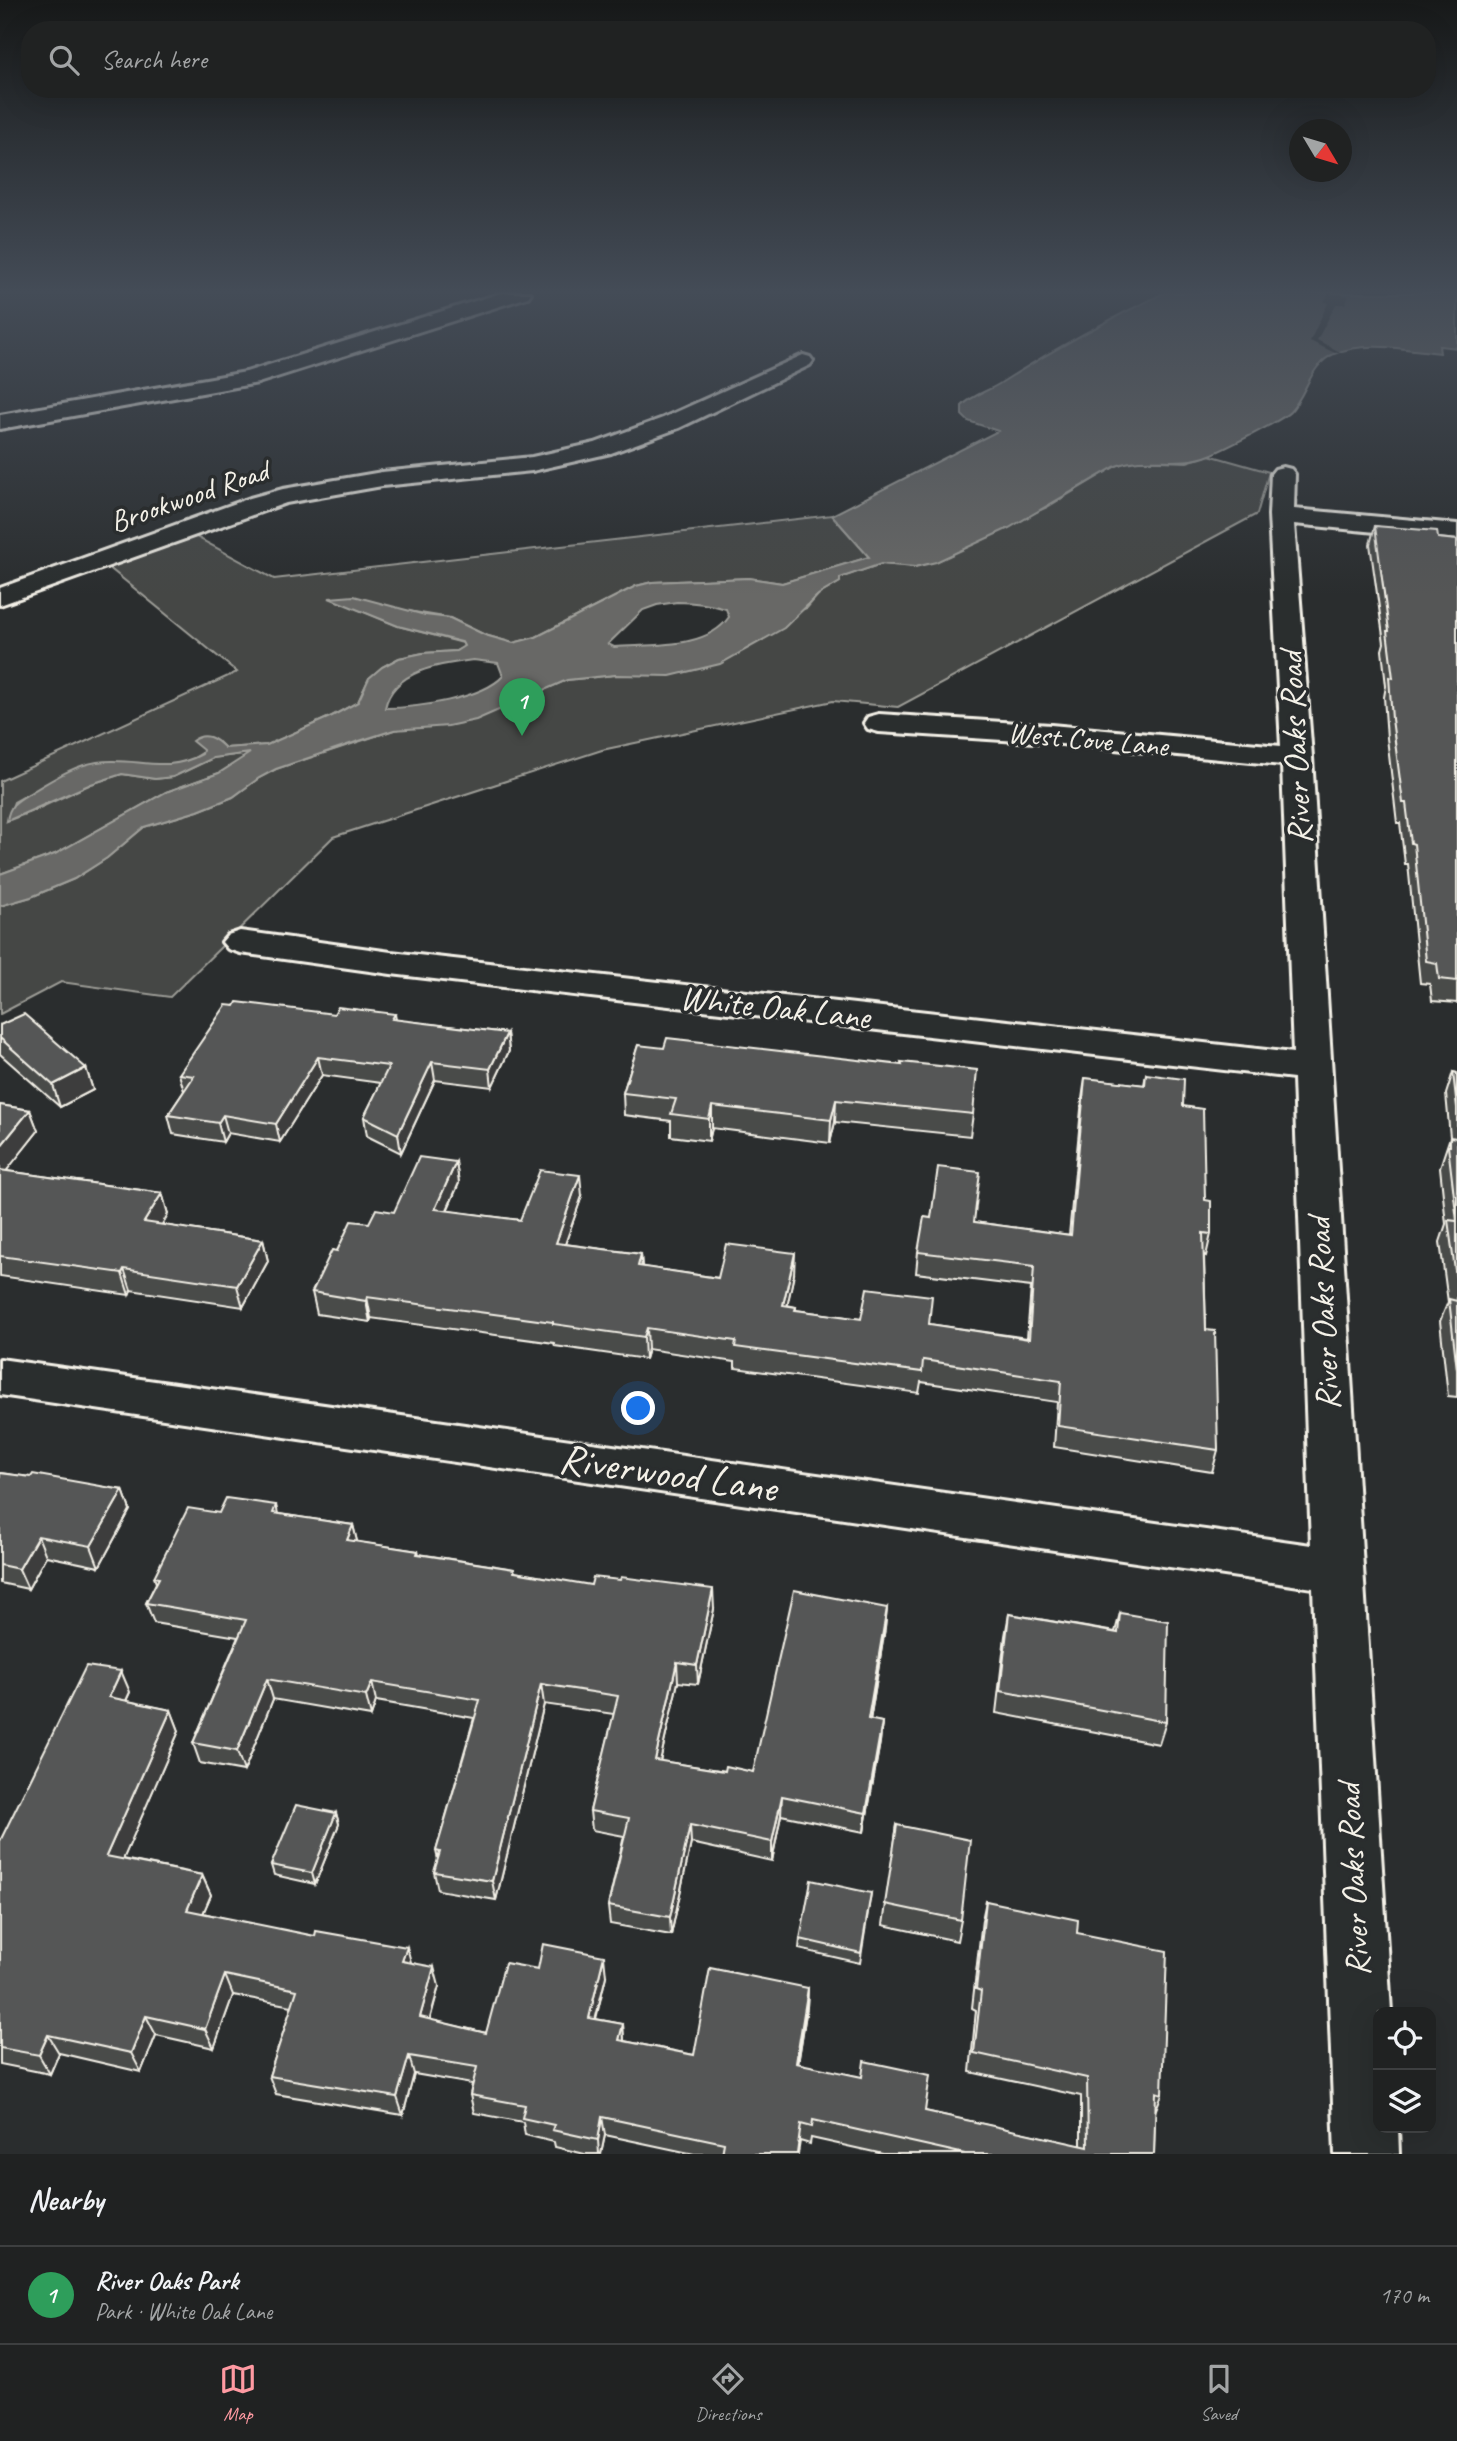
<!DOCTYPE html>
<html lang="en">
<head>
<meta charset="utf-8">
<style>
	body { margin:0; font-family:Caveat,sans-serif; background:#2d2f2f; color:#f1f3f6 }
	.controls { position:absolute; right:21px; bottom:21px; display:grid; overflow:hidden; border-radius:14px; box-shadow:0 7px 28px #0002 }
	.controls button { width:63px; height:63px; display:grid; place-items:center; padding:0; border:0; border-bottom:2px solid #3d3f40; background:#202222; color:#f1f3f6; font:35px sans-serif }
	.compass { position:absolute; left:1289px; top:119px; width:63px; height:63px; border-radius:50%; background:#202222; box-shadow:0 7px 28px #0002; rotate:128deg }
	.you { position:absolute; left:639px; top:1409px; width:24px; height:24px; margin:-18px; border:5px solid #fff; border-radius:50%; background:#1a73e8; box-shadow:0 0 0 10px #1a73e833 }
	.badge { display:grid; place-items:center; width:46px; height:46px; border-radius:50%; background:#ff9aa2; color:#fff; font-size:23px; font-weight:700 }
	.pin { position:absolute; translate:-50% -58px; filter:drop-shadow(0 2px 4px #0008) }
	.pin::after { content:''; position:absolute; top:37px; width:24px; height:21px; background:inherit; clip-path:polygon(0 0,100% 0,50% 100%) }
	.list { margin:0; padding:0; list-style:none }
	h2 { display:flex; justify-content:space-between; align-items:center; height:91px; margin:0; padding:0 28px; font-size:30px }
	h2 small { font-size:23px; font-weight:400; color:#a2a4a5 }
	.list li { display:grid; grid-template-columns:46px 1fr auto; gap:21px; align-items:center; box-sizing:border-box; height:98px; padding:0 28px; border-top:2px solid #3d3f40 }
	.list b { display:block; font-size:26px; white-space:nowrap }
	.list p { margin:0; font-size:23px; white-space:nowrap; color:#a2a4a5 }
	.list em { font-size:23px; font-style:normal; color:#a2a4a5 }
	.icon { flex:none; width:38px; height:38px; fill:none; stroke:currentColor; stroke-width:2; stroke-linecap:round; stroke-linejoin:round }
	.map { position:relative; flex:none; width:1457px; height:2154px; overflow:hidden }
	.search { position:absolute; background:#202222; box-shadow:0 7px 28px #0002; left:21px; right:21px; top:21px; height:77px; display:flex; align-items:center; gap:18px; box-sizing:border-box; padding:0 24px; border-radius:28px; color:#a2a4a5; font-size:26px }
	.sheet { height:189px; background:#202222 }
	nav { display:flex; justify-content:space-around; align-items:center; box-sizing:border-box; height:98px; border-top:2px solid #3d3f40; background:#202222; font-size:19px; color:#a2a4a5 }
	nav a { display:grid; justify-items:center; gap:4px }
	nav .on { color:#ff9aa2 }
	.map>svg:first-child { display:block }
	.green { fill:#444645; stroke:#9c9c96; stroke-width:2 }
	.water { fill:#676866; stroke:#9f9f9a; stroke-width:2; fill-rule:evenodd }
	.pier { fill:#2a2d2e }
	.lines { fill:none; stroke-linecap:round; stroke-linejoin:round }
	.minor-casing { stroke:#f4f1e8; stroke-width:6 }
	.minor { fill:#2a2d2e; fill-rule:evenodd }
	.wall { fill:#494b4a; stroke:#f4f1e8; stroke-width:2 }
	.shaded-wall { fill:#3c3d3c; stroke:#f4f1e8; stroke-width:2 }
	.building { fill:#555756; stroke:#f4f1e8; stroke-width:2 }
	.labels { text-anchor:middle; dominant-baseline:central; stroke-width:7; stroke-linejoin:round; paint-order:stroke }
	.far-street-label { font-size:30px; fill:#f4f1e8; stroke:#2a2d2e }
	.street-label { font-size:35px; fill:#f4f1e8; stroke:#2a2d2e }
	.near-street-label { font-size:42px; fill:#f4f1e8; stroke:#2a2d2e }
</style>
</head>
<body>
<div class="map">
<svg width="1457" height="2154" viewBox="0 0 1457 2154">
	<rect width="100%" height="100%" fill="#2a2d2e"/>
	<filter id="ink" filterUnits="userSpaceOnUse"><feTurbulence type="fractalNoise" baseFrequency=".0143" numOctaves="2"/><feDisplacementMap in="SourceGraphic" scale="14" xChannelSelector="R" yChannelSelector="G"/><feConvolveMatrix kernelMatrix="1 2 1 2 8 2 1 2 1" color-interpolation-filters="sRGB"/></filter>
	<g filter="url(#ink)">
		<g class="green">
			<polygon points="1209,455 1269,472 1257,514 898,707 833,701 602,750 333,837 170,997 61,982 0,1014 0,906 31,897 74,879 107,858 144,827 198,811 233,797 259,778 276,769 394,730 504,707 567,680 615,675 807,608 818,595 840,582 839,578 881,564 915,567 1047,507 1116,466 1132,460 1187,462"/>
			<polygon points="832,515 869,557 782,583 749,578 652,582 636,586 536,637 513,643 485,635 450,618 331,598 398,626 463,643 464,647 456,651 423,653 399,658 382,667 369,678 358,702 332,716 267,745 225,748 219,742 191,760 172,765 148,765 34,791 14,802 7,821 33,811 91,784 122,774 155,779 173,777 213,758 250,753 249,756 219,773 166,792 55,854 0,874 0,781 237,672 107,566 191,534 274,579"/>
		</g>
		<path class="water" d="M1164,293h293v55l-18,-2 1,7c-33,-3 -74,-13 -106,1 -24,10 -27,40 -44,58 -9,9 -66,37 -80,43 -31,13 -63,-1 -94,11l-107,62 -73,34 -21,5 -34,-3 -41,14v4l-22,13 -34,33 -64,36 -50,12 -55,-1 -48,5 -91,40 -28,6 -54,4 -38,12 -80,27 -17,9 -26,19 -35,14 -54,16 -37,31 -33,21 -43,18 -31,9v-32l55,-20 111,-62 53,-19 31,-20 -37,5 -40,19 -18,2 -33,-5 -31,10 -84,37c2,-18 12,-21 26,-30 21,-12 39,-25 64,-29 38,-6 67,13 105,-8l1,-4 -11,-9c13,-10 23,-3 33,7l42,-3 65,-29 26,-14 11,-24 13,-11 17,-9 24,-5 33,-2 8,-5 -2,-4 -64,-16 -69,-28 25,-2 71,19 25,3 35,17 28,8 23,-6 100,-51 16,-4 97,-4 33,5 87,-26 -37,-42 166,-84 -30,-10 -6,-6v-9c10,-11 24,-14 37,-22 53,-34 108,-64 165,-91zM677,602c18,0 32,2 49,7l3,8c-23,33 -79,27 -115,30l-6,-3 35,-34 14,-5zM473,660l25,3 5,13c-21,23 -88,32 -118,32 8,-38 56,-44 88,-48z"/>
		<polygon class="pier" points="1329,293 1349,296 1345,304 1336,304 1317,340 1340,352 1335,353 1310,341 1328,303 1324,302"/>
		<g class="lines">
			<g class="minor-casing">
				<g id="minor">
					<polygon points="501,293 531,293 528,297 258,383 0,429 0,415 246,372"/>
					<polygon points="803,355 810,357 813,361 810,365 679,428 611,453 532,471 382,486 286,503 0,605 0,588 250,498 283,489 382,472 532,457 595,443 663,418"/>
					<polygon points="1283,467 1291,469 1295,474 1294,509 1457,524 1457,540 1294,524 1312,757 1391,2012 1378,2012 1378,2128 1398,2128 1399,2154 1335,2154 1313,1588 0,1395 0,1359 1311,1545 1294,1078 391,974 240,953 228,949 222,942 228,935 240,931 391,952 1293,1053 1282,765 1051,743 879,732 868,729 864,723 868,717 879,714 1051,725 1281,746 1269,515 1271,474 1275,469"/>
				</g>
			</g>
			<use href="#minor" class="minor"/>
		</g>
		<g class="wall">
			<polygon points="1375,526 1438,538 1457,540 1457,1003 1432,1001 1430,984 1420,983 1408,864 1405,864 1400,823 1397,823 1387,738 1384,697 1386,686 1382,650 1384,643 1370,544"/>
			<polygon points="334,1014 395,1014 396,1020 507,1033 509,1051 492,1087 435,1080 401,1153 367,1136 364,1117 381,1083 322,1075 280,1142 228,1133 223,1142 173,1134 168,1115 184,1091 179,1074"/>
			<polygon points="0,1025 86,1068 93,1090 60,1107 0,1054"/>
			<polygon points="638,1045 973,1114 970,1136 835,1122 830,1143 712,1128 709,1141 671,1136 671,1121 624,1115 623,1093"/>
			<polygon points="1453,1072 1457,1073 1457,1397 1448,1396 1440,1321 1448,1302 1440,1242 1446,1224 1440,1167 1450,1137 1446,1094"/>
			<polygon points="1146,1074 1183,1106 1205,1200 1211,1234 1206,1256 1204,1255 1206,1330 1218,1450 1212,1472 1054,1447 1057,1402 921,1382 919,1393 735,1368 735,1362 648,1349 645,1359 555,1346 554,1343 371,1318 370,1322 317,1314 312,1292 337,1251 369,1223 394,1212 456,1162 459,1183 447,1211 520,1220 582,1196 565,1244 641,1254 642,1267 718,1278 794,1274 787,1305 796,1307 796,1310 861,1319 929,1324 1027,1338 1031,1287 916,1273 918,1252 974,1222 1069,1235 1082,1099 1085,1078 1144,1085"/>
			<polygon points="0,1105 30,1110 38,1131 6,1171 162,1193 168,1214 162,1225 263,1240 268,1261 243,1307 131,1290 129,1295 0,1276"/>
			<polygon points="0,1473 123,1490 130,1510 99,1567 46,1556 28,1589 0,1583"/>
			<polygon points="276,1505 278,1514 353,1525 357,1542 418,1551 419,1554 514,1569 515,1572 714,1609 698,1684 678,1682 660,1761 725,1771 753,1772 887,1608 885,1628 870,1720 882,1722 880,1742 864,1832 781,1815 772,1861 691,1843 671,1935 610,1924 608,1906 624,1836 592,1830 590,1811 614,1714 544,1704 496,1900 438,1890 434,1872 438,1860 436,1851 474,1718 376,1701 371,1716 273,1699 244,1771 200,1763 193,1743 238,1637 154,1623 146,1603 156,1583 154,1577 219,1513"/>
			<polygon points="1120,1613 1166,1722 1159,1744 996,1713 1005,1636 1009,1614 1115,1632"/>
			<polygon points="130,1692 126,1701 171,1710 179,1731 123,1859 202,1875 211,1895 203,1913 411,1963 439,1986 430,2020 486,2033 538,1969 606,1976 596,2019 623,2024 624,2041 694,2055 808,1988 807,2007 798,2064 925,2111 1081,2146 1081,2096 970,2072 976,2010 972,2008 982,1920 986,1901 1077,1933 1162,2094 1155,2112 1154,2154 883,2154 811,2138 810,2144 800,2141 798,2154 694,2154 605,2135 601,2154 585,2154 555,2147 554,2142 525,2135 523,2122 474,2113 470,2095 472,2084 414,2074 403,2115 276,2094 269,2076 292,2006 233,1995 214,2048 156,2035 141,2072 59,2053 50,2074 0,2064 0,1841"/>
			<polygon points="336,1813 339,1824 315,1884 274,1875 271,1865"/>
			<polygon points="897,1825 961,1920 957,1941 883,1925"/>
			<polygon points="871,1893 860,1963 799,1949 800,1939"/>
		</g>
		<g class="shaded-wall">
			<polygon points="507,1033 509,1051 492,1087 490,1069"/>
			<polygon points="318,1057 322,1075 280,1142 276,1124"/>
			<polygon points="432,1062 435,1080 401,1153 398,1134"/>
			<polygon points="86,1068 93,1090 60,1107 53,1085"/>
			<polygon points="836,1100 835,1122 830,1143 831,1120"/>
			<polygon points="712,1106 712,1128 709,1141 709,1119"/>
			<polygon points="30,1110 38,1131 0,1179 0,1147"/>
			<polygon points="223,1115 228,1133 223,1142 218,1123"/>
			<polygon points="456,1162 459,1183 438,1230 435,1209"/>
			<polygon points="580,1175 582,1196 558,1264 556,1243"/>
			<polygon points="162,1193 168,1214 151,1244 144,1222"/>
			<polygon points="263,1240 268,1261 243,1307 237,1286"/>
			<polygon points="795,1253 794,1274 783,1326 783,1305"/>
			<polygon points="641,1254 642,1275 638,1266"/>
			<polygon points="124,1269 131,1290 129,1295 122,1273"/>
			<polygon points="367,1297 371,1318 370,1322 366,1301"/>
			<polygon points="647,1328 648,1349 645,1359 644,1337"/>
			<polygon points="123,1490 130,1510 99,1567 91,1546"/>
			<polygon points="353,1525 358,1545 347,1540"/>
			<polygon points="38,1536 46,1556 28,1589 19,1569"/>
			<polygon points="713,1589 714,1609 698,1684 697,1665"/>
			<polygon points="887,1608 885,1628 867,1739 868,1719"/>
			<polygon points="677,1662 678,1682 656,1779 655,1760"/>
			<polygon points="121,1671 130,1692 118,1718 109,1697"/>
			<polygon points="267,1679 273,1699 244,1771 237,1751"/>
			<polygon points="372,1682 376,1701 371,1716 366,1696"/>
			<polygon points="541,1684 544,1704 496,1900 492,1881"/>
			<polygon points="171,1710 179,1731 116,1876 106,1856"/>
			<polygon points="882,1722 880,1742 864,1832 866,1813"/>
			<polygon points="782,1796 781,1815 772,1861 772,1842"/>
			<polygon points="336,1813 339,1824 315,1884 312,1873"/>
			<polygon points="690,1825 691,1843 671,1935 670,1917"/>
			<polygon points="202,1875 211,1895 196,1930 187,1910"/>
			<polygon points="407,1947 412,1966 402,1961"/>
			<polygon points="604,1956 606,1976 591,2037 589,2018"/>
			<polygon points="434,1967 439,1986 425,2036 420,2017"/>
			<polygon points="225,1975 233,1995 214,2048 205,2029"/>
			<polygon points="808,1988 807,2007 795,2082 796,2063"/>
			<polygon points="146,2016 156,2035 141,2072 131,2053"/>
			<polygon points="623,2024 624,2043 619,2040"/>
			<polygon points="48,2035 59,2053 50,2074 39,2055"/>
			<polygon points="409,2056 414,2074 403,2115 397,2097"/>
			<polygon points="602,2117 605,2135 601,2154 599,2154 598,2140"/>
		</g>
		<g class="building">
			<polygon points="1375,526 1437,531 1438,538 1457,540 1457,981 1439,979 1437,963 1426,961 1414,844 1411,843 1406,803 1403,803 1392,719 1389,677 1393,678 1387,631 1389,631"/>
			<polygon points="237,1002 334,1014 338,1007 395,1014 392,1019 507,1033 490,1069 432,1062 398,1134 364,1117 389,1066 318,1057 276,1124 223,1115 218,1123 168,1115 194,1076 179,1074 226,1005 235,1006"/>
			<polygon points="24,1014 86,1068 53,1085 0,1038 0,1025"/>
			<polygon points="667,1038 902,1065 901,1062 977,1070 973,1114 836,1100 831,1120 712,1106 709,1119 671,1114 676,1099 623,1093 638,1045 664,1048"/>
			<polygon points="1453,1072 1457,1073 1457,1108"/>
			<polygon points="1146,1074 1184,1079 1183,1106 1203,1109 1205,1200 1211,1201 1211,1234 1203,1233 1206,1330 1215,1331 1218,1450 1058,1426 1061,1381 923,1360 922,1372 735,1347 736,1341 647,1328 644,1337 553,1324 553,1322 367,1297 366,1301 312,1292 332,1250 337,1251 351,1221 369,1223 376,1209 394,1212 419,1157 456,1162 435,1209 520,1220 540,1170 580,1175 556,1243 641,1254 638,1266 718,1278 726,1244 795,1253 783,1305 796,1307 795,1310 861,1319 867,1288 932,1296 929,1324 1029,1339 1034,1266 918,1252 924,1217 931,1218 938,1167 980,1172 974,1222 1071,1235 1085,1078 1145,1085"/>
			<polygon points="0,1105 30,1110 0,1147"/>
			<polygon points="1450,1137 1457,1138 1457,1285 1448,1220 1457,1221 1448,1146 1450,1146"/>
			<polygon points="0,1170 162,1193 144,1222 263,1240 237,1286 124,1269 122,1273 0,1256"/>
			<polygon points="1449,1299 1457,1301 1457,1370"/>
			<polygon points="0,1473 31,1477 33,1474 123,1490 91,1546 38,1536 19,1569 0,1565"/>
			<polygon points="226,1498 276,1505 273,1513 353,1525 347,1540 418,1551 417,1554 514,1569 514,1572 591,1585 593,1577 620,1580 621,1577 713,1589 697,1665 677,1662 655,1760 725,1771 726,1766 753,1772 794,1590 887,1608 868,1719 882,1722 866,1813 782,1796 772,1842 690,1825 670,1917 608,1906 629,1818 590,1811 618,1696 541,1684 492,1881 434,1872 440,1852 436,1851 480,1700 372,1682 366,1696 267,1679 237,1751 193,1743 246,1620 146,1603 159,1578 154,1577 188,1508 219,1513"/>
			<polygon points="1120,1613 1168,1621 1166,1722 1000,1691 1009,1614 1118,1633"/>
			<polygon points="86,1666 121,1671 109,1697 171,1710 106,1856 202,1875 187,1910 315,1936 316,1931 407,1947 402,1961 434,1967 420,2017 486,2033 505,1963 538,1969 543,1944 604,1956 589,2018 623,2024 619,2040 694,2055 710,1968 808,1988 796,2063 862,2077 864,2061 930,2075 925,2111 1088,2147 1087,2078 974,2053 981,1991 976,1989 986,1901 1078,1920 1077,1933 1167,1951 1162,2094 1156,2092 1154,2154 965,2154 813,2120 812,2127 801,2124 797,2154 722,2154 724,2143 602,2117 598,2140 552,2130 554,2125 522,2118 525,2105 470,2095 477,2067 409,2056 397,2097 269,2076 297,1990 225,1975 205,2029 146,2016 131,2053 48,2035 39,2055 0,2048 0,1841"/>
			<polygon points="296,1805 336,1813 312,1873 271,1865"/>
			<polygon points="897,1825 970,1840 961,1920 885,1904"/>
			<polygon points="811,1880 871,1893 861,1953 800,1939"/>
		</g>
	</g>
	<linearGradient id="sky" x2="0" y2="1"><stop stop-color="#171919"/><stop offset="0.49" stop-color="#444c57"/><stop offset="1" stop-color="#444c57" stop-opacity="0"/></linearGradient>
	<rect width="1457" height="595" fill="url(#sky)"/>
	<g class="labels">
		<g class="far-street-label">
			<text transform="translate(189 496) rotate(-19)">Brookwood Road</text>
			<text transform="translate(1088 739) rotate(5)">West Cove Lane</text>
		</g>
		<g class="street-label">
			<text transform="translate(1295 748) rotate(-93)">River Oaks Road</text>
			<text transform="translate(775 1007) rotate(6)">White Oak Lane</text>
			<text transform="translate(1323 1314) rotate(-93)">River Oaks Road</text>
			<text transform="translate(1353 1880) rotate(-93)">River Oaks Road</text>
		</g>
		<g class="near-street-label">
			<text transform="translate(668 1473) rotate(8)">Riverwood Lane</text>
		</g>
	</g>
</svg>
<div class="controls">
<button><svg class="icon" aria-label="locate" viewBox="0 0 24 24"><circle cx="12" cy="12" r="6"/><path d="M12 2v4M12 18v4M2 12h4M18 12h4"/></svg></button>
<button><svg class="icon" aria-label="layers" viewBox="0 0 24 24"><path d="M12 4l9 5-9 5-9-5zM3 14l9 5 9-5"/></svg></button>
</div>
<svg class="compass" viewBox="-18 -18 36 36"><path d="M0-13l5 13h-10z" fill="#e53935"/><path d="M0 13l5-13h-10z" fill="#a2a4a5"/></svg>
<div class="you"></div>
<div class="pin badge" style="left:522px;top:736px;background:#2e9e5b">1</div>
<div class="search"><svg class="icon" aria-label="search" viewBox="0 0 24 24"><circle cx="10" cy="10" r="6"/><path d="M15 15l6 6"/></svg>Search here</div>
</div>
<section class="sheet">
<h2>Nearby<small></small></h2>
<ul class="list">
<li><span class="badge" style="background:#2e9e5b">1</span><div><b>River Oaks Park</b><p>Park · White Oak Lane</p></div><em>170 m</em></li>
</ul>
</section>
<nav>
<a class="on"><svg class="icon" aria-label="map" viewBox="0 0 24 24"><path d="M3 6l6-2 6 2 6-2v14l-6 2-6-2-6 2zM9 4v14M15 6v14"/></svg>Map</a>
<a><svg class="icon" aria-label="directions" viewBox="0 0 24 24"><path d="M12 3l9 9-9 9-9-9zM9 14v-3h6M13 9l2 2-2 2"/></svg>Directions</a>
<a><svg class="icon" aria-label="saved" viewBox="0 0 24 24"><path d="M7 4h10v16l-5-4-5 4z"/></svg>Saved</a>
</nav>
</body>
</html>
